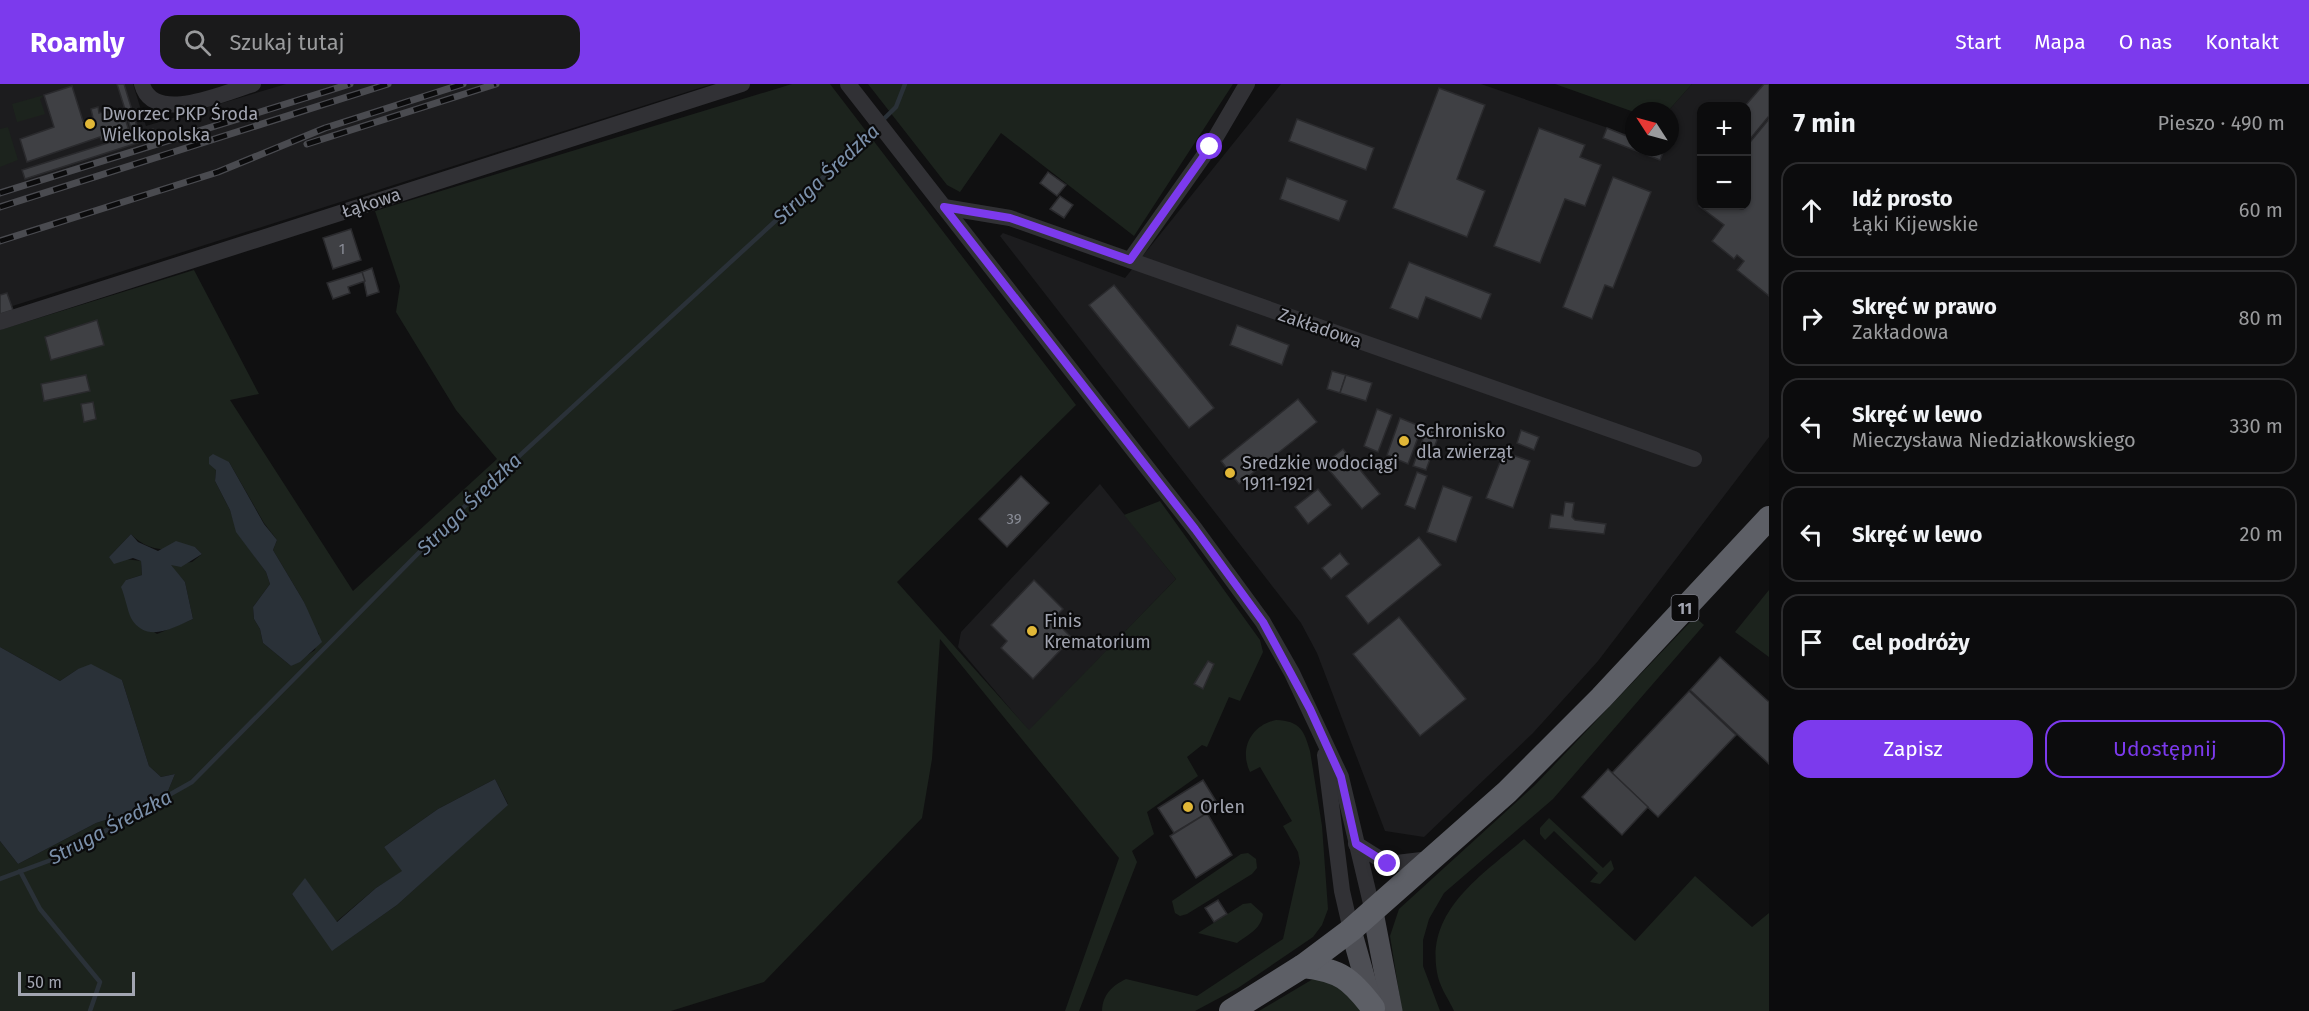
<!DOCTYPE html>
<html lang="pl">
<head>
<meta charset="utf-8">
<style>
	body { margin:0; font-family:"Fira Sans",sans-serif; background:#1a1a1b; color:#f1f3f6 }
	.controls { position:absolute; right:18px; top:18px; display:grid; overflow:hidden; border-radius:12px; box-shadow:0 2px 4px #0004 }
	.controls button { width:54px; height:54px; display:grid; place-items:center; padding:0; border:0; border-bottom:2px solid #2c2c2e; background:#0c0c0d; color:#f1f3f6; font:30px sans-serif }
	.compass { position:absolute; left:1625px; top:18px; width:54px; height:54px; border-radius:50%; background:#0c0c0d; box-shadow:0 2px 4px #0004; rotate:306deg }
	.scale { position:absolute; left:18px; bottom:15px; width:117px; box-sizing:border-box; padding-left:6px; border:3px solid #a2a5b1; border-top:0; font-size:16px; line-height:21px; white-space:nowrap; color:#a2a5b1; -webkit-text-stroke:4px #0b0b0c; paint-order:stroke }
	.stop { position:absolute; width:18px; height:18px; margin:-14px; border:4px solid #7c3aed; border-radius:50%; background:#fff }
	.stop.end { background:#7c3aed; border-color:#fff; box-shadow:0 2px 6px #0008 }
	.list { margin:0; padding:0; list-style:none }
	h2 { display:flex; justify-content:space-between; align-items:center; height:78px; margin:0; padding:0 24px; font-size:26px }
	h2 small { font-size:20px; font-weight:400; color:#9a9b9d }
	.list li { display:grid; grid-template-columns:39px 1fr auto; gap:18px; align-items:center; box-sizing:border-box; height:96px; margin:0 12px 12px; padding:0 12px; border:2px solid #2c2c2e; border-radius:18px }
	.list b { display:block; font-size:22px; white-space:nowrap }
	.list p { margin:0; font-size:20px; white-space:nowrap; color:#9a9b9d }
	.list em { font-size:20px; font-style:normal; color:#9a9b9d }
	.actions { display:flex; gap:12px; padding:18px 24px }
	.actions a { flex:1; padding:14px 0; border:2px solid #7c3aed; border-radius:18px; text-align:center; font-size:21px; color:#7c3aed }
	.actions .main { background:#7c3aed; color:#fff }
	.icon { flex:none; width:33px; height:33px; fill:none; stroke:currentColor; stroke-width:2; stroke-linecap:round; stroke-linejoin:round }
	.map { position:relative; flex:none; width:1769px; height:927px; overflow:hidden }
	header { display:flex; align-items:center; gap:36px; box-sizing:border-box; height:84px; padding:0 30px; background:#7c3aed; color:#fff }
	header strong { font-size:28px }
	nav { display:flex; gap:33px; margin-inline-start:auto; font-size:21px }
	.search { width:420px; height:54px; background:#1a1a1b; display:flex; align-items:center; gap:15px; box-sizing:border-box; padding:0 21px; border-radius:18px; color:#9a9b9d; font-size:22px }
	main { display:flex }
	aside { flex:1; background:#0c0c0d }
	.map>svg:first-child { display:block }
	.built { fill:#1c1c1e; fill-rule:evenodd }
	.green { fill:#1c231d; fill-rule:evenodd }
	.water { fill:#2a3138 }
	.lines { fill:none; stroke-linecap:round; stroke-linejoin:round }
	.stream { stroke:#2a3138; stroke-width:4.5 }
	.building { fill:#3f4044; stroke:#2a2a2d; stroke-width:1.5 }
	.minor { stroke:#313135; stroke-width:16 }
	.major { stroke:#4d4e54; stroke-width:21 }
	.highway { stroke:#5d5f66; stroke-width:24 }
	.rail-casing { stroke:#4a4b50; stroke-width:7 }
	.rail { stroke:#0b0b0c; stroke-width:4.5; stroke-dasharray:14; stroke-linecap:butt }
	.route { stroke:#7c3aed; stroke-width:8 }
	.poi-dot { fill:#e1b737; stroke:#0b0b0c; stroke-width:2 }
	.labels { text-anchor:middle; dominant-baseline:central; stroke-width:4.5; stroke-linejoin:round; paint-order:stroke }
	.number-label { font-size:15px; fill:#898c96 }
	.shield { fill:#0b0b0c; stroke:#757780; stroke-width:1.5 }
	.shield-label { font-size:16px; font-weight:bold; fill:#a2a5b1 }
	.poi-label { font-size:18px; fill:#a2a5b1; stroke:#0b0b0c; text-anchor:start }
	.street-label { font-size:18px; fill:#a2a5b1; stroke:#0b0b0c }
	.water-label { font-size:20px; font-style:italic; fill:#7b90aa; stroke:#0b0b0c }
</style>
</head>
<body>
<header>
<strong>Roamly</strong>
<div class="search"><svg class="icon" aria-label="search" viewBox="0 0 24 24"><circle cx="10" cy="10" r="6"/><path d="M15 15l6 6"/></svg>Szukaj tutaj</div>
<nav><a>Start</a><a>Mapa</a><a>O nas</a><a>Kontakt</a></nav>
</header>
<main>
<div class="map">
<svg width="1769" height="927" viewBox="0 0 1769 927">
	<rect width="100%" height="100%" fill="#101011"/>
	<g class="built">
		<polygon points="0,0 133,0 146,42 286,0 712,0 0,226"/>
		<path d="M1281,0h200l153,53v10h36l-2,-36 24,-27h77v353l-171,224 -65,72 -109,104 -39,-6 -68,-178 -16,-30 -301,-387 3,-3 122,45zM1702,22h44v100h-44z"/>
		<polygon points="1100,400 1176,495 1029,647 958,563 961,548"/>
	</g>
	<g class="green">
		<path d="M792,0h38l246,321 -179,177 132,148 147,-151 -52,-64 36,-14 100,139 3,12 -23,49 -11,-4 -22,50 -5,-2 -15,12 11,19 -51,36 7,22 -22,17 5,11 -58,149h-14l54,-153 -179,-219 -8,120 -10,59 -158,164 -93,29h-671v-170l18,23 78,-41 32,-10 40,-22 7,-17 -14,3 -12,-11 -27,-86 -44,-11 -18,12 -60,-34v-317l194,-60 65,124 -29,6 123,191 144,-132 -41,-49 -60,-98 4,-26 -25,-75zM229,378l35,61 13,17 -4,10 31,52 7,22 8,10 -4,16 -24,16 -28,-23 -3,-14 -6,-10 -1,-12 17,-23 -4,-12 -29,-40 -7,-22 -15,-29 1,-11zM131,450c19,20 39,16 64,13l7,7 -10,8 -22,3 15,17 8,37 -36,15 -25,-16 -6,-38 16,-5 -1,-14 -32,-4zM495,695l13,25 -111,101 -64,45 -41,-56 13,-15 31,43 40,-34 27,-17 -19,-24 54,-38z"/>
		<polygon points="868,0 1233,0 1134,152 1001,49 960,108 947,101"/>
		<polygon points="1555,0 1692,0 1668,27 1634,28"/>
		<polygon points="44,11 40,15 45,30 17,38 12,20"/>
		<polygon points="8,43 18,76 0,83 0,45"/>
		<polygon points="1769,506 1769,573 1735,548"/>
		<polygon points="1695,533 1704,541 1553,715 1444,809 1429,835 1423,856 1423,882 1440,927 1402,927 1390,852 1399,825 1535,701"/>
		<path d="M1276,636c24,1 28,10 34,31l12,75 6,83 -6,16 -9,12 -75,51 -43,23h-93c1,-17 10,-25 24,-32l71,17 86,-57 17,-76 -2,-11 -15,-26 9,-5 -32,-54 -10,5c-11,-23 1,-47 26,-52z"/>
		<polygon points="1549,734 1603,784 1611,776 1614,785 1600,800 1590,798 1598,789 1554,747 1545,756 1540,750 1540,744"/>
		<path d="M1524,755l111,102 60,-65 57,51 17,-14v98h-315c-5,-11 -13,-22 -16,-34 -15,-65 43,-101 86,-138z"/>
		<polygon points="1248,769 1256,775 1257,784 1252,790 1187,830 1180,832 1175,829 1172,817 1241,770"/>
		<path d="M1251,819l12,11c-2,15 -14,20 -26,29l-39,-10 45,-29z"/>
		<polygon points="1313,895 1335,897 1363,927 1259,927"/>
	</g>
	<g class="water">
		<polygon points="213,370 229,378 264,440 277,456 273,466 304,518 322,558 300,578 291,582 263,559 260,545 254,535 253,523 270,500 266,488 236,448 230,426 215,397 216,386 209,380 209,373"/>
		<path d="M131,450l7,8 20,9 18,-10 19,6 7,7 -21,13 -10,-2 14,17 8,37c-20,9 -47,25 -62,-1 -4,-9 -6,-22 -10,-31l5,-7 16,-5 -1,-14 -8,-3 -19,6 -5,-7z"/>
		<polygon points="0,563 60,597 78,585 91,580 122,596 149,682 161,693 175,690 168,707 128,729 96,739 18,780 0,757"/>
		<polygon points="495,695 508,721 397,821 332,867 292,810 305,794 337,838 376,804 402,787 384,763 438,725"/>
	</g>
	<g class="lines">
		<g class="stream">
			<polyline points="20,787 40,825 100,898 90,927"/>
			<polyline points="0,795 59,773 192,698 469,418 843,75 896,23 905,0"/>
		</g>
	</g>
	<g class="building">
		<polygon points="117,0 124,0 139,49 153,45 156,53 25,95 22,86 133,51"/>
		<polygon points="1764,0 1769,0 1769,32 1746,60 1745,22"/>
		<polygon points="72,2 83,37 93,34 91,25 98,23 99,29 108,26 110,32 123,28 129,47 101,56 100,53 27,78 20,55 54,43 44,11"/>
		<polygon points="1439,4 1485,21 1457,95 1485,107 1467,153 1393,124"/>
		<polygon points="1297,35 1374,64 1366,86 1289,57"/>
		<polygon points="1769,35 1769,212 1737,186 1744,177 1737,171 1734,175 1712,157 1724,141 1699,122 1702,119 1702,122 1746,122 1746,63"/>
		<polygon points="1539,44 1585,61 1580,73 1601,81 1585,122 1565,115 1540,179 1494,162"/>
		<polygon points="1607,44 1634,55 1634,63 1656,63 1664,66 1660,76 1603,54"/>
		<polygon points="1048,88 1066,101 1057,112 1040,99"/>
		<polygon points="1613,93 1651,108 1613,204 1605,201 1592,235 1563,223"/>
		<polygon points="1287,94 1347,117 1339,137 1280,115"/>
		<polygon points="1060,112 1073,121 1064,134 1050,125"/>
		<polygon points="351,145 361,176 333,185 323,154"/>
		<polygon points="1409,178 1491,210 1481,235 1426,213 1418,235 1390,224"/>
		<polygon points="372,184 379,208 367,212 362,188"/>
		<polygon points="362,188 365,197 348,203 350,209 333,215 327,199"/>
		<polygon points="1114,201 1214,324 1189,344 1089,221"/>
		<polygon points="7,209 13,226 0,230 0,211"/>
		<polygon points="97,236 104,261 51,276 45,253"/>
		<polygon points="1237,241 1289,261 1282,281 1230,261"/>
		<polygon points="1332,287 1346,291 1340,309 1327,305"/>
		<polygon points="86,291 90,307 44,317 41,300"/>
		<polygon points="1346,291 1372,299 1366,317 1340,309"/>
		<polygon points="1298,315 1317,338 1239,400 1221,377"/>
		<polygon points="93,318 96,335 84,338 81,320"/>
		<polygon points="1377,325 1392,331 1378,368 1364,362"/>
		<polygon points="1400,334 1422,343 1408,380 1387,371"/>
		<polygon points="1427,344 1440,348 1426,386 1413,382"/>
		<polygon points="1521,346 1539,353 1534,366 1517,359"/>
		<polygon points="1343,365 1380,410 1362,425 1324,380"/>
		<polygon points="1504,368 1530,377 1513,424 1486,414"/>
		<polygon points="1417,388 1427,392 1415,425 1405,421"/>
		<polygon points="1021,392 1049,419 1007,463 979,435"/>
		<polygon points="1443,402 1472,413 1456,458 1427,448"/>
		<polygon points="1318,405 1331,421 1308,440 1295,423"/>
		<polygon points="1565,418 1574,419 1572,433 1575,436 1606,440 1604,450 1549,444 1551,430 1563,432"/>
		<polygon points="1419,453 1441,481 1368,540 1346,512"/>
		<polygon points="1340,469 1349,480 1331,495 1322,484"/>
		<polygon points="1034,496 1063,525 1053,535 1072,554 1033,595 1001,564 1007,557 991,541"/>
		<polygon points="1399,533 1466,615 1420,652 1353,570"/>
		<polygon points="1720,573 1769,618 1769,680 1690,606"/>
		<polygon points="1208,577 1214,580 1203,605 1194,600"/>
		<polygon points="1689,607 1736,651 1658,733 1612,689"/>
		<polygon points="1608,685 1648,723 1622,751 1582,713"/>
		<polygon points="1203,696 1219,722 1174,749 1158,724"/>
		<polygon points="1207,729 1232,771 1196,794 1170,752"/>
		<polygon points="1218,816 1227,830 1214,838 1205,824"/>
	</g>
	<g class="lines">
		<g class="minor">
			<path d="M142,0c11,42 84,8 111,0"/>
			<polyline points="848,0 1195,445 1263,538 1292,589 1341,693 1373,828"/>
			<polyline points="944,123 1010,134 1694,375"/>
			<polyline points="1130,176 1210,63 1247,0"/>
			<polyline points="0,238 742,0"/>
			<polyline points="1325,671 1342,807 1351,846"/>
			<polyline points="1356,760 1388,780 1430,775"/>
		</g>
		<g class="major">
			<polyline points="1373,828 1392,927"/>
			<polyline points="1351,846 1373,924"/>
		</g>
		<g class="highway">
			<path d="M1303,882c37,4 48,13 70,42"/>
			<polyline points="1231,927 1303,882 1351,846 1507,708 1601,614 1769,434"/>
		</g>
		<g class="rail-casing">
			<g id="rail">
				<polyline points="307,60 496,0"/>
				<polyline points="0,109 350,0"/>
				<polyline points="0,123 388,0"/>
				<polyline points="0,157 218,88 325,44 463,0"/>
			</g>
		</g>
		<use href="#rail" class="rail"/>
	</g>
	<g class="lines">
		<polyline class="route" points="1210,63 1130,176 1010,134 944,123 1195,445 1263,538 1310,625 1341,693 1356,760 1388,780"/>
	</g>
	<g class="poi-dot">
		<circle cx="90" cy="40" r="6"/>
		<circle cx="1404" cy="357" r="6"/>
		<circle cx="1230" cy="389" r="6"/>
		<circle cx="1032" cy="547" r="6"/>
		<circle cx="1188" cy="723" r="6"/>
	</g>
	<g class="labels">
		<g class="number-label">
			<text x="342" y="165">1</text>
			<text x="1014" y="435">39</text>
		</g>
		<rect class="shield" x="1671.5" y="511" width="27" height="26" rx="4.5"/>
		<g class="shield-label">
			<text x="1685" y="524">11</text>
		</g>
		<g class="poi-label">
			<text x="102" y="30">Dworzec PKP Środa<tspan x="102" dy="21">Wielkopolska</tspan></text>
			<text x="1416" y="347">Schronisko<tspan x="1416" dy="21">dla zwierząt</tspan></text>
			<text x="1242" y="379">Sredzkie wodociągi<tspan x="1242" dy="21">1911-1921</tspan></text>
			<text x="1044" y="537">Finis<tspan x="1044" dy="21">Krematorium</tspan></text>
			<text x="1200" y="723">Orlen</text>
		</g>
		<g class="street-label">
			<text transform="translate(371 119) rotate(-18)">Łąkowa</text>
			<text transform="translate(1320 244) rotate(19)">Zakładowa</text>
		</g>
		<g class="water-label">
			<text transform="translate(826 90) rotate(-43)">Struga Średzka</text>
			<text transform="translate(469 420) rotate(-44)">Struga Średzka</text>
			<text transform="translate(110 743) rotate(-28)">Struga Średzka</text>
		</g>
	</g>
</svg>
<div class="controls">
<button>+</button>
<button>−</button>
</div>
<svg class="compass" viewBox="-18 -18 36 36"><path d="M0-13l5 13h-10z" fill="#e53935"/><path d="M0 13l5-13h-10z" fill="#9a9b9d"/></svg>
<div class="scale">50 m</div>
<div class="stop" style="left:1210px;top:63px"></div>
<div class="stop end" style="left:1388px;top:780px"></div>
</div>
<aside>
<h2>7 min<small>Pieszo · 490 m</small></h2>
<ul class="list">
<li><svg class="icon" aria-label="ahead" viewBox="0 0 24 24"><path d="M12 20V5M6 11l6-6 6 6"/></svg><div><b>Idź prosto</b><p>Łąki Kijewskie</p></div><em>60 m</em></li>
<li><svg class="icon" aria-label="right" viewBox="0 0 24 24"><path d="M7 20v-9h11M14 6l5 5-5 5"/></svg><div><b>Skręć w prawo</b><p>Zakładowa</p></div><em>80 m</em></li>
<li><svg class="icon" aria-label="left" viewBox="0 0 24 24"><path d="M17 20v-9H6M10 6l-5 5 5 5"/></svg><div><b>Skręć w lewo</b><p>Mieczysława Niedziałkowskiego</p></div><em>330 m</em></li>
<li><svg class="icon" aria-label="left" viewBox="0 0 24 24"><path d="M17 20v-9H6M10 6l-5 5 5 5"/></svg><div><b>Skręć w lewo</b></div><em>20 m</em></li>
<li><svg class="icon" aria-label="arrive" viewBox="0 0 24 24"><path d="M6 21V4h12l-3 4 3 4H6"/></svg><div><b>Cel podróży</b></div></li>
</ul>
<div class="actions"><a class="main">Zapisz</a><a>Udostępnij</a></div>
</aside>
</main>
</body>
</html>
